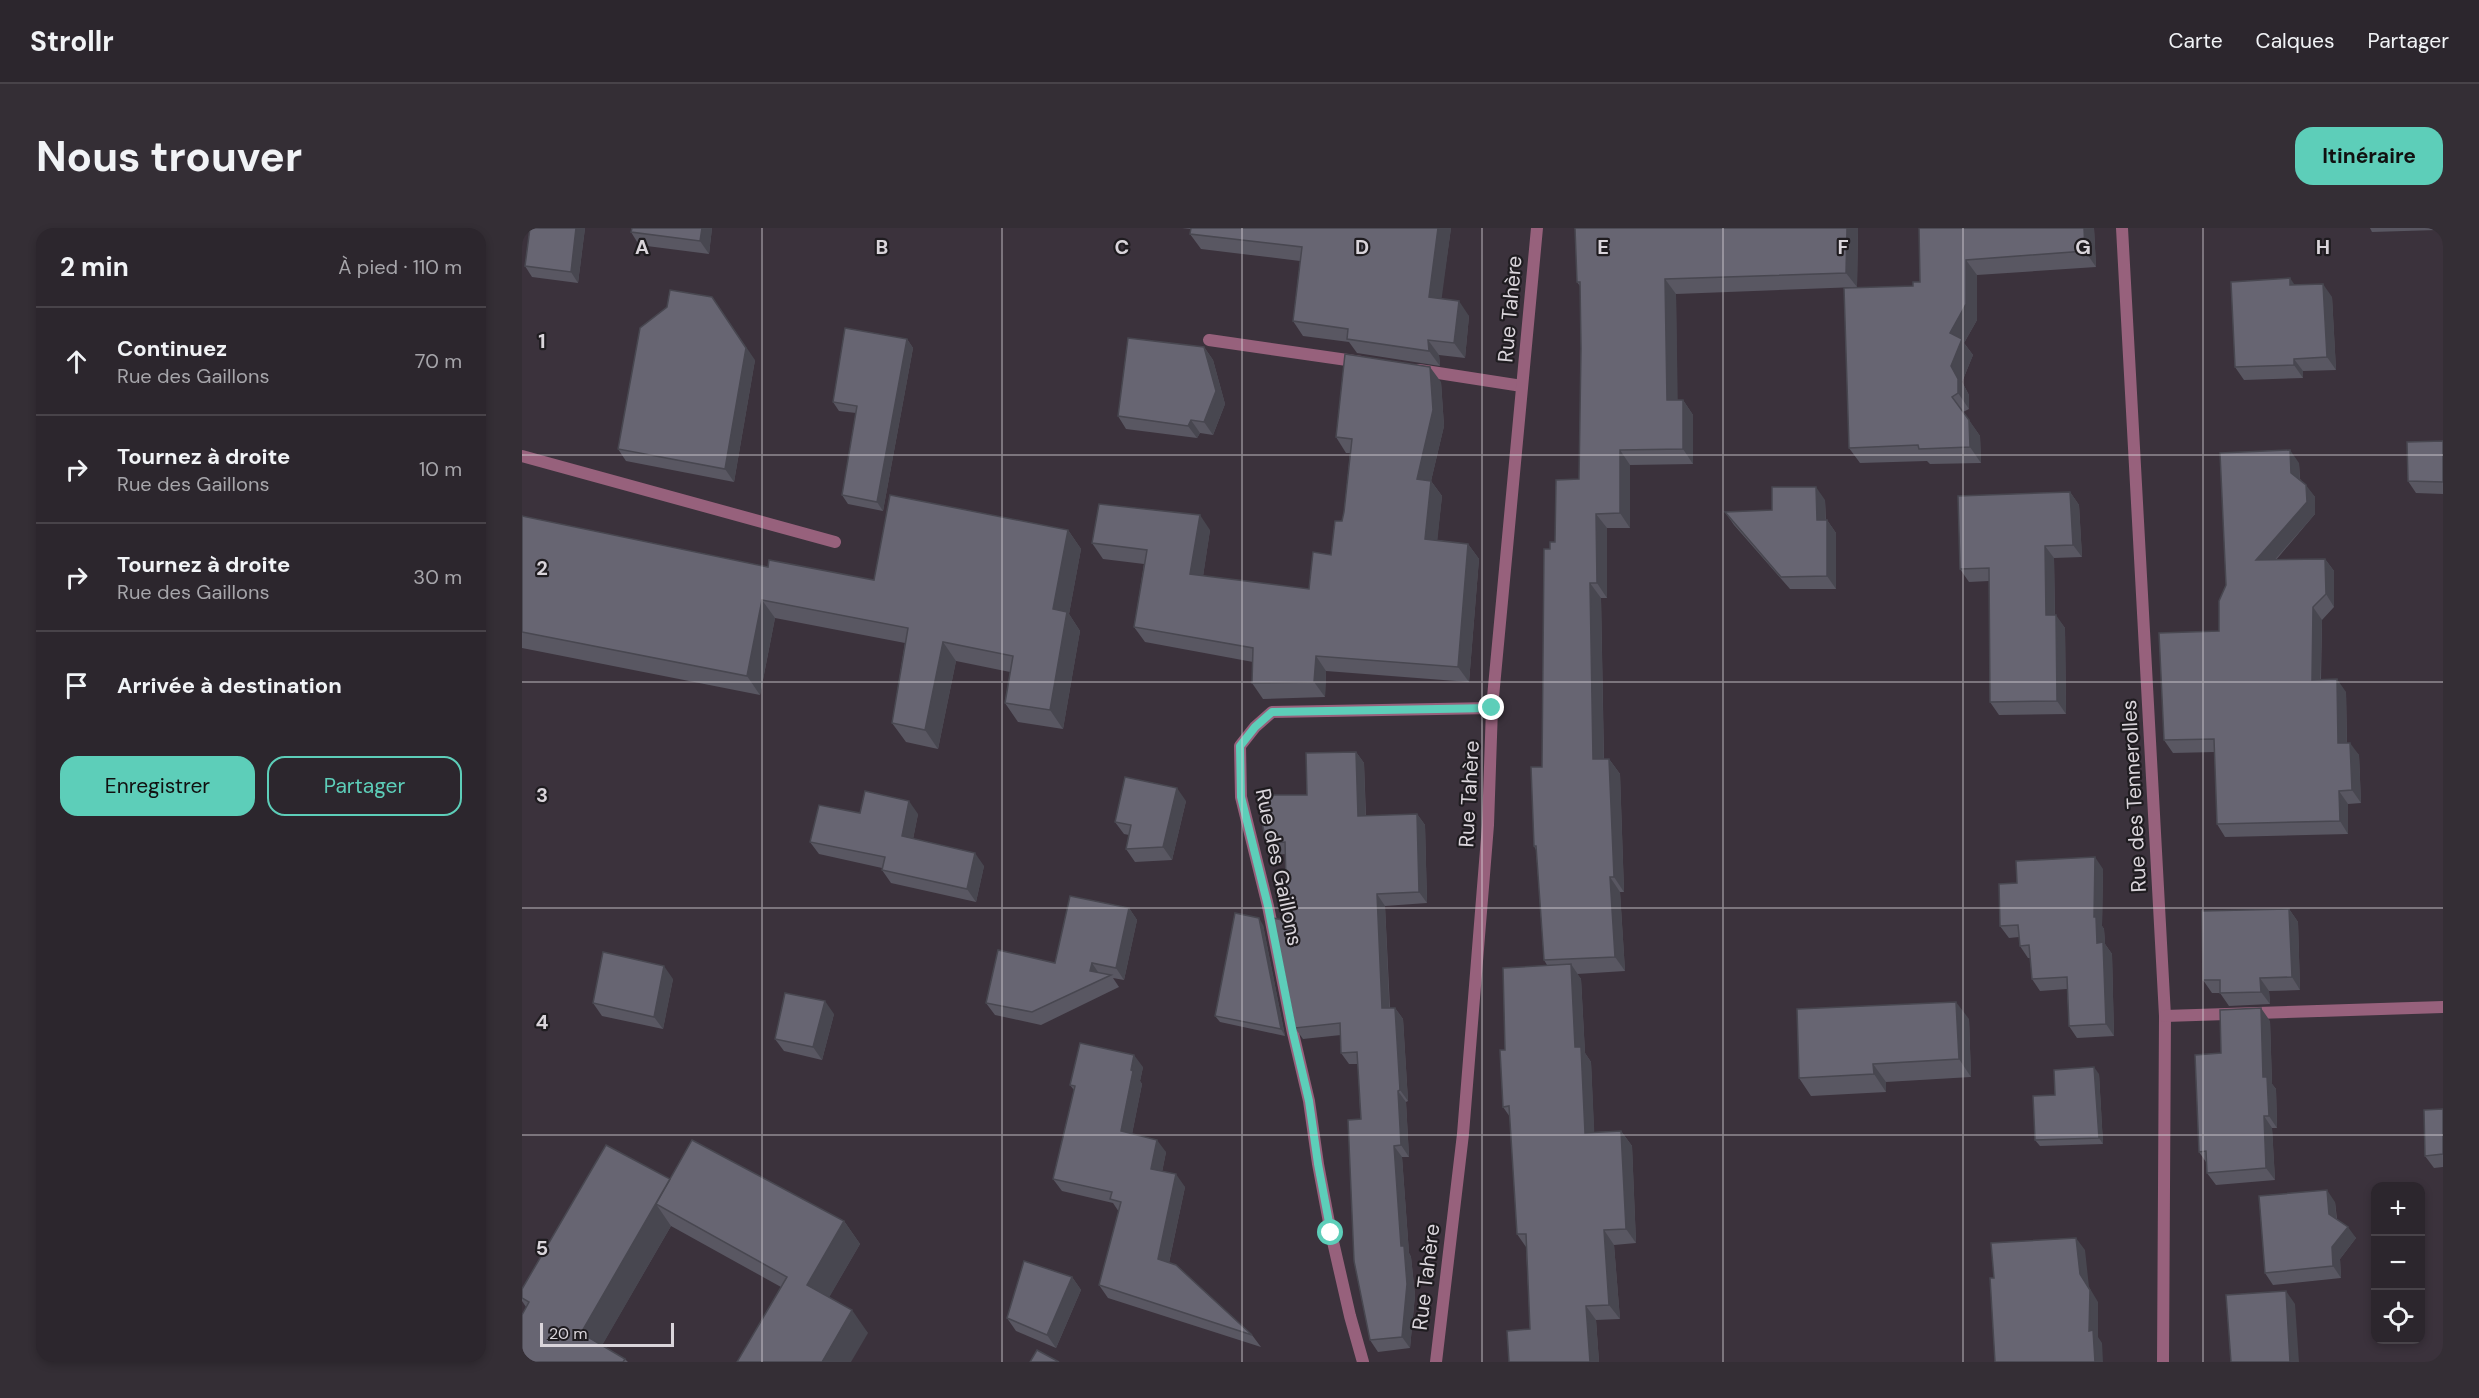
<!DOCTYPE html>
<html lang="fr">
<head>
<meta charset="utf-8">
<style>
	body { margin:0; font-family:"DM Sans",sans-serif; background:#342e35; color:#f1f3f6 }
	.controls { position:absolute; right:18px; bottom:18px; display:grid; overflow:hidden; border-radius:12px; box-shadow:0 3px 9px #0003 }
	.controls button { width:54px; height:54px; display:grid; place-items:center; padding:0; border:0; border-bottom:2px solid #484349; background:#2c262d; color:#f1f3f6; font:30px sans-serif }
	.scale { position:absolute; left:18px; bottom:15px; width:134px; box-sizing:border-box; padding-left:6px; border:3px solid #dad5db; border-top:0; font-size:16px; line-height:21px; white-space:nowrap; color:#dad5db; -webkit-text-stroke:4px #1f1c20; paint-order:stroke }
	.stop { position:absolute; width:18px; height:18px; margin:-14px; border:4px solid #5dceb9; border-radius:50%; background:#fff }
	.stop.end { background:#5dceb9; border-color:#fff; box-shadow:0 2px 6px #0008 }
	.list { margin:0; padding:0; list-style:none }
	h2 { display:flex; justify-content:space-between; align-items:center; height:78px; margin:0; padding:0 24px; font-size:26px }
	h2 small { font-size:20px; font-weight:400; color:#a6a5aa }
	.list li { display:grid; grid-template-columns:39px 1fr auto; gap:18px; align-items:center; box-sizing:border-box; height:108px; padding:0 24px; border-top:2px solid #484349 }
	.list b { display:block; font-size:22px; white-space:nowrap }
	.list p { margin:0; font-size:20px; white-space:nowrap; color:#a6a5aa }
	.list em { font-size:20px; font-style:normal; color:#a6a5aa }
	.actions { display:flex; gap:12px; padding:18px 24px }
	.actions a { flex:1; padding:14px 0; border:2px solid #5dceb9; border-radius:18px; text-align:center; font-size:21px; color:#5dceb9 }
	.actions .main { background:#5dceb9; color:#111 }
	.icon { flex:none; width:33px; height:33px; fill:none; stroke:currentColor; stroke-width:2; stroke-linecap:round; stroke-linejoin:round }
	.map { position:relative; flex:none; width:1921px; height:1134px; overflow:hidden; border-radius:18px }
	header { display:flex; align-items:center; gap:36px; box-sizing:border-box; height:84px; padding:0 30px; background:#2c262d; border-bottom:2px solid #484349 }
	header strong { font-size:28px }
	nav { display:flex; gap:33px; margin-inline-start:auto; font-size:21px }
	.intro { display:flex; align-items:center; justify-content:space-between; box-sizing:border-box; height:144px; padding:0 36px }
	h1 { margin:0; font-size:42px }
	.button { padding:15px 27px; border-radius:18px; background:#5dceb9; color:#111; font-size:21px; font-weight:700 }
	main { display:flex; gap:36px; padding:0 36px }
	aside { flex:1; background:#2c262d; border-radius:18px; box-shadow:0 3px 9px #0003 }
	.map>svg:first-child { display:block }
	.lines { fill:none; stroke-linecap:round; stroke-linejoin:round }
	.service { stroke:#97617c; stroke-width:12 }
	.minor { stroke:#97617c; stroke-width:12 }
	.wall { fill:#595762 }
	.shaded-wall { fill:#484750 }
	.building { fill:#676572; stroke:#484750; stroke-width:1.5 }
	.route { stroke:#5dceb9; stroke-width:8 }
	.grid { fill:none; stroke:#dad5db; stroke-width:1.5; stroke-opacity:0.55 }
	.labels { text-anchor:middle; dominant-baseline:central; stroke-width:4.5; stroke-linejoin:round; paint-order:stroke }
	.street-label { font-size:21px; fill:#dad5db; stroke:#1f1c20 }
	.grid-label { font-size:20px; text-anchor:middle; font-weight:bold; fill:#dad5db; stroke:#1f1c20; stroke-width:4.5; stroke-linejoin:round; paint-order:stroke }
</style>
</head>
<body>
<header>
<strong>Strollr</strong>
<nav><a>Carte</a><a>Calques</a><a>Partager</a></nav>
</header>
<div class="intro"><h1>Nous trouver</h1><a class="button">Itinéraire</a></div>
<main>
<aside>
<h2>2 min<small>À pied · 110 m</small></h2>
<ul class="list">
<li><svg class="icon" aria-label="ahead" viewBox="0 0 24 24"><path d="M12 20V5M6 11l6-6 6 6"/></svg><div><b>Continuez</b><p>Rue des Gaillons</p></div><em>70 m</em></li>
<li><svg class="icon" aria-label="right" viewBox="0 0 24 24"><path d="M7 20v-9h11M14 6l5 5-5 5"/></svg><div><b>Tournez à droite</b><p>Rue des Gaillons</p></div><em>10 m</em></li>
<li><svg class="icon" aria-label="right" viewBox="0 0 24 24"><path d="M7 20v-9h11M14 6l5 5-5 5"/></svg><div><b>Tournez à droite</b><p>Rue des Gaillons</p></div><em>30 m</em></li>
<li><svg class="icon" aria-label="arrive" viewBox="0 0 24 24"><path d="M6 21V4h12l-3 4 3 4H6"/></svg><div><b>Arrivée à destination</b></div></li>
</ul>
<div class="actions"><a class="main">Enregistrer</a><a>Partager</a></div>
</aside>
<div class="map">
<svg width="1921" height="1134" viewBox="0 0 1921 1134">
	<rect width="100%" height="100%" fill="#3b323c"/>
	<g class="lines">
		<g class="service">
			<polyline points="687,112 839,134"/>
			<polyline points="897,142 1000,158"/>
		</g>
		<g class="minor">
			<polyline points="1600,0 1643,788 1641,1134"/>
			<polyline points="0,228 313,314"/>
			<polyline points="1643,788 1921,779"/>
			<polyline points="841,1134 828,1088 809,1005 796,936 787,873 771,805 746,678 719,569 718,518 733,499 750,484 970,480"/>
			<polyline points="914,1134 941,906 966,597 970,480 1015,0"/>
		</g>
	</g>
	<g class="wall">
		<polygon points="8,0 63,0 56,55 10,49 3,38"/>
		<polygon points="190,0 187,26 117,17 109,4"/>
		<polygon points="660,0 929,0 919,70 947,88 943,130 917,127 918,138 835,125 827,114 781,108 771,93 778,33 679,21 668,6 669,1"/>
		<polygon points="1336,0 1335,59 1154,66 1155,172 1161,172 1171,187 1171,236 1108,237 1108,300 1085,300 1085,370 1079,370 1082,531 1087,531 1098,546 1102,664 1098,664 1103,743 1055,746 1059,751 1063,825 1069,834 1072,904 1099,903 1110,918 1114,1015 1092,1017 1098,1091 1074,1092 1077,1134 987,1134 1008,1101 1004,1019 995,1006 988,889 981,879 983,822 1025,737 1022,732 1014,622 1012,618 1020,539 1028,321 1033,314 1057,251 1059,120 1058,58 1055,54"/>
		<polygon points="1397,0 1572,0 1574,39 1455,47 1455,92 1442,115 1451,127 1440,154 1447,167 1447,181 1441,184 1458,208 1459,235 1408,236 1405,233 1338,235 1327,220 1391,58 1398,54"/>
		<polygon points="1848,0 1915,0 1915,2 1850,4"/>
		<polygon points="1773,57 1810,69 1814,142 1781,143 1781,150 1722,152 1713,139"/>
		<polygon points="385,111 391,120 361,283 326,276 320,267 334,185 317,183 311,174"/>
		<polygon points="682,119 691,132 703,176 691,207 678,205 675,210 604,201 596,188"/>
		<polygon points="233,132 212,254 104,233 96,221"/>
		<polygon points="919,154 922,198 909,253 920,268 915,312 946,316 957,331 947,454 804,443 803,469 741,471 730,455 731,434 623,414 612,399 622,336 581,331 570,315 688,302 681,348 787,361 809,327 820,293 822,284 828,225 824,225 814,209"/>
		<polygon points="1921,213 1921,266 1894,265 1886,253"/>
		<polygon points="1777,235 1778,251 1793,269 1793,286 1754,332 1803,331 1812,343 1812,379 1800,392 1799,452 1824,464 1825,515 1837,527 1839,575 1826,576 1826,606 1703,609 1695,596 1693,524 1651,525 1642,512 1697,403"/>
		<polygon points="1548,264 1557,277 1560,329 1532,330 1533,387 1543,400 1544,486 1477,487 1468,474 1467,353 1447,354 1438,341"/>
		<polygon points="1303,272 1304,292 1305,292 1314,305 1314,361 1268,361 1212,297 1203,284 1250,282"/>
		<polygon points="0,288 246,339 352,352 546,302 559,321 547,386 558,403 541,501 496,494 483,475 488,444 434,433 416,521 384,514 370,495 383,415 253,390 238,467 0,420"/>
		<polygon points="834,524 842,535 844,588 895,586 903,597 905,675 863,678 868,780 873,780 881,791 886,873 884,874 887,929 880,929 887,1025 889,1029 893,1067 888,1120 856,1124 848,1112 836,836 827,836 819,825 819,807 781,811 773,800 765,693 764,626 752,627 744,615 785,567"/>
		<polygon points="664,573 650,632 613,634 604,621 607,607 602,606 593,594"/>
		<polygon points="338,585 396,586 391,611 462,638 454,674 369,655 360,642 360,640 297,626 288,614"/>
		<polygon points="1581,641 1580,698 1582,701 1583,716 1590,726 1592,808 1555,810 1547,798 1545,761 1518,763 1510,751 1508,730 1506,730 1498,718 1497,709 1487,710 1478,698 1495,655"/>
		<polygon points="607,680 615,692 602,752 591,750 597,759 519,797 473,787 464,775 533,735"/>
		<polygon points="1767,681 1776,694 1778,762 1747,763 1748,776 1707,778 1698,765 1690,765 1681,752"/>
		<polygon points="741,697 763,808 698,794 693,788"/>
		<polygon points="151,751 141,801 80,788 71,775"/>
		<polygon points="312,786 300,832 262,823 253,811"/>
		<polygon points="1447,791 1449,849 1364,854 1364,864 1289,868 1277,850"/>
		<polygon points="1748,793 1750,856 1754,861 1755,900 1750,900 1753,952 1694,957 1685,945 1684,934 1677,924 1699,825"/>
		<polygon points="621,839 618,853 620,856 610,906 644,924 640,944 663,959 647,1035 730,1107 739,1119 586,1070 577,1057 597,984 591,975 540,963 531,951 552,862 548,857"/>
		<polygon points="1577,846 1581,916 1518,918 1513,912"/>
		<polygon points="1921,881 1921,939 1912,940 1903,928"/>
		<polygon points="148,951 322,993 338,1016 307,1069 346,1105 259,1059 149,998 80,1117 103,1131 106,1134 0,1134 4,1079 0,1073 0,1061"/>
		<polygon points="1813,974 1815,991 1834,1010 1818,1031 1819,1050 1751,1057 1743,1045"/>
		<polygon points="550,1049 559,1062 534,1120 494,1103 485,1090"/>
	</g>
	<g class="shaded-wall">
		<polygon points="54,0 63,0 56,55 49,44"/>
		<polygon points="180,0 190,0 187,26 178,13"/>
		<polygon points="916,0 929,0 918,83 907,69"/>
		<polygon points="1325,0 1336,0 1335,59 1324,45"/>
		<polygon points="1562,0 1572,0 1574,39 1563,23"/>
		<polygon points="1444,32 1455,47 1455,92 1442,115 1451,127 1440,154 1447,167 1447,181 1436,165 1429,138 1428,105"/>
		<polygon points="1768,50 1777,63 1768,57"/>
		<polygon points="1143,51 1154,66 1156,187 1145,172"/>
		<polygon points="1801,56 1810,69 1814,142 1805,129"/>
		<polygon points="190,69 233,132 212,254 203,241"/>
		<polygon points="937,73 947,88 943,130 932,115"/>
		<polygon points="385,111 391,120 361,283 355,274"/>
		<polygon points="906,112 917,127 918,138 907,123"/>
		<polygon points="682,119 691,132 703,176 691,207 682,194"/>
		<polygon points="1772,131 1781,143 1781,150 1772,137"/>
		<polygon points="908,139 919,154 922,198 909,253 920,268 914,326 903,311 895,251"/>
		<polygon points="1161,172 1171,187 1171,236 1161,221"/>
		<polygon points="669,192 678,205 675,210 666,198"/>
		<polygon points="1447,192 1458,208 1459,235 1448,219"/>
		<polygon points="1098,222 1108,237 1108,300 1098,285"/>
		<polygon points="1768,222 1777,235 1778,257 1769,245"/>
		<polygon points="1784,257 1793,269 1793,286 1742,344 1734,332"/>
		<polygon points="1294,259 1303,272 1304,304 1295,292"/>
		<polygon points="1548,264 1557,277 1560,329 1551,317"/>
		<polygon points="1074,286 1085,300 1085,370 1075,355"/>
		<polygon points="678,287 688,302 679,362 668,346"/>
		<polygon points="1305,292 1314,305 1314,361 1305,348"/>
		<polygon points="546,302 559,321 547,386 558,403 541,501 528,482 531,381"/>
		<polygon points="946,316 957,331 947,454 936,439"/>
		<polygon points="1523,318 1532,330 1533,400 1524,387"/>
		<polygon points="1803,331 1812,343 1812,379 1804,366"/>
		<polygon points="1068,355 1079,370 1082,546 1071,531"/>
		<polygon points="240,372 253,390 238,467 225,448"/>
		<polygon points="1791,379 1800,392 1798,464 1790,452"/>
		<polygon points="1534,387 1543,400 1544,486 1535,473"/>
		<polygon points="421,414 434,433 416,521 403,502"/>
		<polygon points="794,428 804,443 803,469 792,454"/>
		<polygon points="1815,451 1824,464 1825,527 1816,515"/>
		<polygon points="1828,515 1837,527 1839,575 1830,562"/>
		<polygon points="834,524 842,535 844,600 836,588"/>
		<polygon points="1087,531 1098,546 1102,664 1092,649"/>
		<polygon points="655,560 664,573 650,632 641,619"/>
		<polygon points="1817,563 1826,576 1826,606 1818,593"/>
		<polygon points="387,573 396,586 389,621 380,608"/>
		<polygon points="895,586 903,597 905,675 897,664"/>
		<polygon points="453,625 462,638 454,674 445,661"/>
		<polygon points="1573,629 1581,641 1580,698 1582,701 1583,716 1590,726 1592,808 1584,796 1572,689"/>
		<polygon points="1088,649 1098,664 1103,743 1093,729"/>
		<polygon points="855,666 863,678 868,792 860,780"/>
		<polygon points="607,680 615,692 602,752 594,740"/>
		<polygon points="1767,681 1776,694 1778,762 1770,749"/>
		<polygon points="737,690 741,697 763,808 759,801"/>
		<polygon points="570,735 578,747 568,743"/>
		<polygon points="1049,736 1059,751 1063,825 1069,834 1073,919 1063,905 1053,819"/>
		<polygon points="142,738 151,751 141,801 132,789"/>
		<polygon points="1738,750 1747,763 1748,776 1739,764"/>
		<polygon points="303,773 312,786 300,832 291,819"/>
		<polygon points="1434,774 1447,791 1449,849 1437,831"/>
		<polygon points="873,780 881,791 886,873 878,862"/>
		<polygon points="1739,780 1748,793 1750,856 1754,861 1755,900 1747,888 1741,849"/>
		<polygon points="612,827 621,839 618,853 620,856 608,916 599,903"/>
		<polygon points="1351,836 1364,854 1364,864 1352,846"/>
		<polygon points="1572,839 1577,846 1581,916 1577,910"/>
		<polygon points="876,863 884,874 887,929 879,917"/>
		<polygon points="1742,888 1750,900 1753,952 1744,940"/>
		<polygon points="1099,903 1110,918 1114,1015 1104,1001"/>
		<polygon points="635,912 644,924 638,954 629,941"/>
		<polygon points="872,918 880,929 887,1025 889,1029 893,1067 888,1120 880,1109 879,1018"/>
		<polygon points="654,946 663,959 645,1044 636,1031"/>
		<polygon points="148,951 134,976 149,998 74,1128 59,1105"/>
		<polygon points="1805,962 1813,974 1815,998 1807,986"/>
		<polygon points="322,993 338,1016 301,1080 285,1057"/>
		<polygon points="1826,999 1834,1010 1818,1031 1819,1050 1811,1038 1810,1019"/>
		<polygon points="1082,1002 1092,1017 1098,1091 1087,1077"/>
		<polygon points="1554,1010 1563,1022 1567,1059 1576,1074 1576,1109 1580,1115 1581,1134 1573,1134 1567,1103 1558,1046"/>
		<polygon points="550,1049 559,1062 534,1120 525,1107"/>
		<polygon points="1764,1063 1773,1076 1777,1134 1768,1134"/>
		<polygon points="1064,1078 1074,1092 1077,1134 1068,1134"/>
		<polygon points="330,1082 346,1105 329,1134 300,1134"/>
	</g>
	<g class="building">
		<polygon points="8,0 54,0 49,44 3,38"/>
		<polygon points="110,0 180,0 178,13 109,4"/>
		<polygon points="669,0 916,0 907,69 937,73 932,115 906,112 907,123 825,111 826,101 771,93 780,19 668,6"/>
		<polygon points="1053,0 1325,0 1324,45 1143,51 1145,172 1161,172 1161,221 1098,222 1098,285 1074,286 1075,355 1068,355 1071,531 1087,531 1092,649 1088,649 1093,729 1022,732 1014,618 1012,618 1009,539 1020,539 1022,321 1028,321 1028,314 1033,314 1034,252 1057,251 1059,120 1058,54 1055,54"/>
		<polygon points="1397,0 1562,0 1563,23 1444,32 1444,76 1428,105 1440,111 1429,138 1436,151 1436,165 1430,169 1447,192 1448,219 1397,221 1396,217 1327,220 1322,60 1391,58 1391,54 1398,54"/>
		<polygon points="1768,50 1768,57 1801,56 1805,129 1772,131 1772,137 1713,139 1709,54"/>
		<polygon points="148,62 190,69 224,120 203,241 96,221 118,100 145,79"/>
		<polygon points="323,100 385,111 355,274 320,267 335,178 311,174"/>
		<polygon points="606,110 682,119 694,163 682,194 669,192 666,198 596,188"/>
		<polygon points="823,126 908,139 911,182 895,251 909,253 903,311 946,316 936,439 794,428 792,454 730,455 731,420 612,399 625,322 570,315 577,276 678,287 668,346 787,361 791,324 809,327 813,293 820,293 822,284 830,211 814,209"/>
		<polygon points="1921,213 1921,254 1886,253 1885,214"/>
		<polygon points="1768,222 1769,245 1784,257 1785,274 1734,332 1803,331 1804,366 1791,379 1790,452 1815,451 1816,515 1828,515 1830,562 1817,563 1818,593 1695,596 1692,511 1642,512 1637,405 1697,403 1697,373 1704,357 1698,225"/>
		<polygon points="1250,259 1294,259 1295,292 1305,292 1305,348 1259,349 1203,284 1250,282"/>
		<polygon points="1548,264 1551,317 1523,318 1524,387 1534,387 1535,473 1468,474 1467,340 1438,341 1436,268"/>
		<polygon points="368,267 546,302 531,381 545,384 528,482 483,475 491,428 421,414 403,502 370,495 386,400 240,372 225,448 0,404 0,288 246,339 247,332 352,352"/>
		<polygon points="834,524 836,588 895,586 897,664 855,666 860,780 873,780 878,862 876,863 879,917 872,918 879,1018 882,1018 885,1056 880,1109 848,1112 832,1033 826,892 839,891 835,824 819,825 818,795 773,800 751,690 765,693 763,614 744,615 735,567 785,567 784,525"/>
		<polygon points="603,549 655,560 641,619 604,621 609,597 593,594"/>
		<polygon points="343,563 387,573 380,608 453,625 445,661 360,642 363,629 288,614 297,577 338,585"/>
		<polygon points="1573,629 1572,689 1574,689 1575,715 1581,714 1584,796 1547,798 1545,749 1510,751 1507,717 1498,718 1496,697 1478,698 1477,656 1495,655 1494,633"/>
		<polygon points="548,668 607,680 594,740 570,735 568,743 589,747 510,784 464,775 476,722 533,735"/>
		<polygon points="1767,681 1770,749 1738,750 1739,764 1698,765 1698,752 1681,752 1680,683"/>
		<polygon points="713,685 737,690 759,801 693,788"/>
		<polygon points="81,724 142,738 132,789 71,775"/>
		<polygon points="1049,736 1053,819 1059,819 1063,905 1099,903 1104,1001 1082,1002 1087,1077 1064,1078 1068,1134 987,1134 985,1103 1008,1101 1004,1006 995,1006 987,878 981,879 978,822 983,822 981,740"/>
		<polygon points="263,765 303,773 291,819 253,811"/>
		<polygon points="1434,774 1437,831 1351,836 1352,846 1277,850 1275,781"/>
		<polygon points="1739,780 1741,849 1745,849 1747,888 1742,888 1744,940 1685,945 1684,923 1677,924 1673,827 1699,825 1698,782"/>
		<polygon points="558,815 612,827 609,842 611,843 599,903 635,912 629,941 654,946 636,1031 654,1037 730,1107 577,1057 599,974 588,971 590,964 531,951 553,858 548,857"/>
		<polygon points="1572,839 1577,910 1513,912 1511,868 1533,867 1532,842"/>
		<polygon points="1921,881 1921,926 1903,928 1902,882"/>
		<polygon points="170,912 322,993 285,1057 330,1082 300,1134 215,1134 265,1049 134,976"/>
		<polygon points="84,917 148,951 59,1105 103,1131 101,1134 0,1134 0,1087 7,1074 0,1070 0,1061"/>
		<polygon points="1805,962 1807,986 1826,999 1810,1019 1811,1038 1743,1045 1737,968"/>
		<polygon points="1554,1010 1558,1046 1568,1062 1567,1103 1571,1102 1573,1134 1473,1134 1468,1050 1472,1050 1469,1015"/>
		<polygon points="502,1033 550,1049 525,1107 485,1090"/>
		<polygon points="1764,1063 1768,1134 1709,1134 1704,1067"/>
		<polygon points="515,1122 537,1134 508,1134"/>
	</g>
	<g class="lines">
		<polyline class="route" points="809,1005 796,936 787,873 771,805 746,678 719,569 718,518 733,499 750,484 970,480"/>
	</g>
	<path class="grid" d="M240,0v1134M480,0v1134M720,0v1134M960,0v1134M1201,0v1134M1441,0v1134M1681,0v1134M0,227h1921M0,454h1921M0,680h1921M0,907h1921"/>
	<g class="labels">
		<g class="street-label">
			<text transform="translate(988 81) rotate(-85)">Rue Tahère</text>
			<text transform="translate(947 566) rotate(-87)">Rue Tahère</text>
			<text transform="translate(1612 568) rotate(-93)">Rue des Tennerolles</text>
			<text transform="translate(757 639) rotate(78)">Rue des Gaillons</text>
			<text transform="translate(904 1049) rotate(-83)">Rue Tahère</text>
		</g>
	</g>
	<g class="grid-label">
		<text x="120" y="26">A</text>
		<text x="360" y="26">B</text>
		<text x="600" y="26">C</text>
		<text x="840" y="26">D</text>
		<text x="1081" y="26">E</text>
		<text x="1321" y="26">F</text>
		<text x="1561" y="26">G</text>
		<text x="1801" y="26">H</text>
		<text x="20" y="120">1</text>
		<text x="20" y="347">2</text>
		<text x="20" y="574">3</text>
		<text x="20" y="801">4</text>
		<text x="20" y="1027">5</text>
	</g>
</svg>
<div class="controls">
<button>+</button>
<button>−</button>
<button><svg class="icon" aria-label="locate" viewBox="0 0 24 24"><circle cx="12" cy="12" r="6"/><path d="M12 2v4M12 18v4M2 12h4M18 12h4"/></svg></button>
</div>
<div class="scale">20 m</div>
<div class="stop" style="left:809px;top:1005px"></div>
<div class="stop end" style="left:970px;top:480px"></div>
</div>
</main>
</body>
</html>
